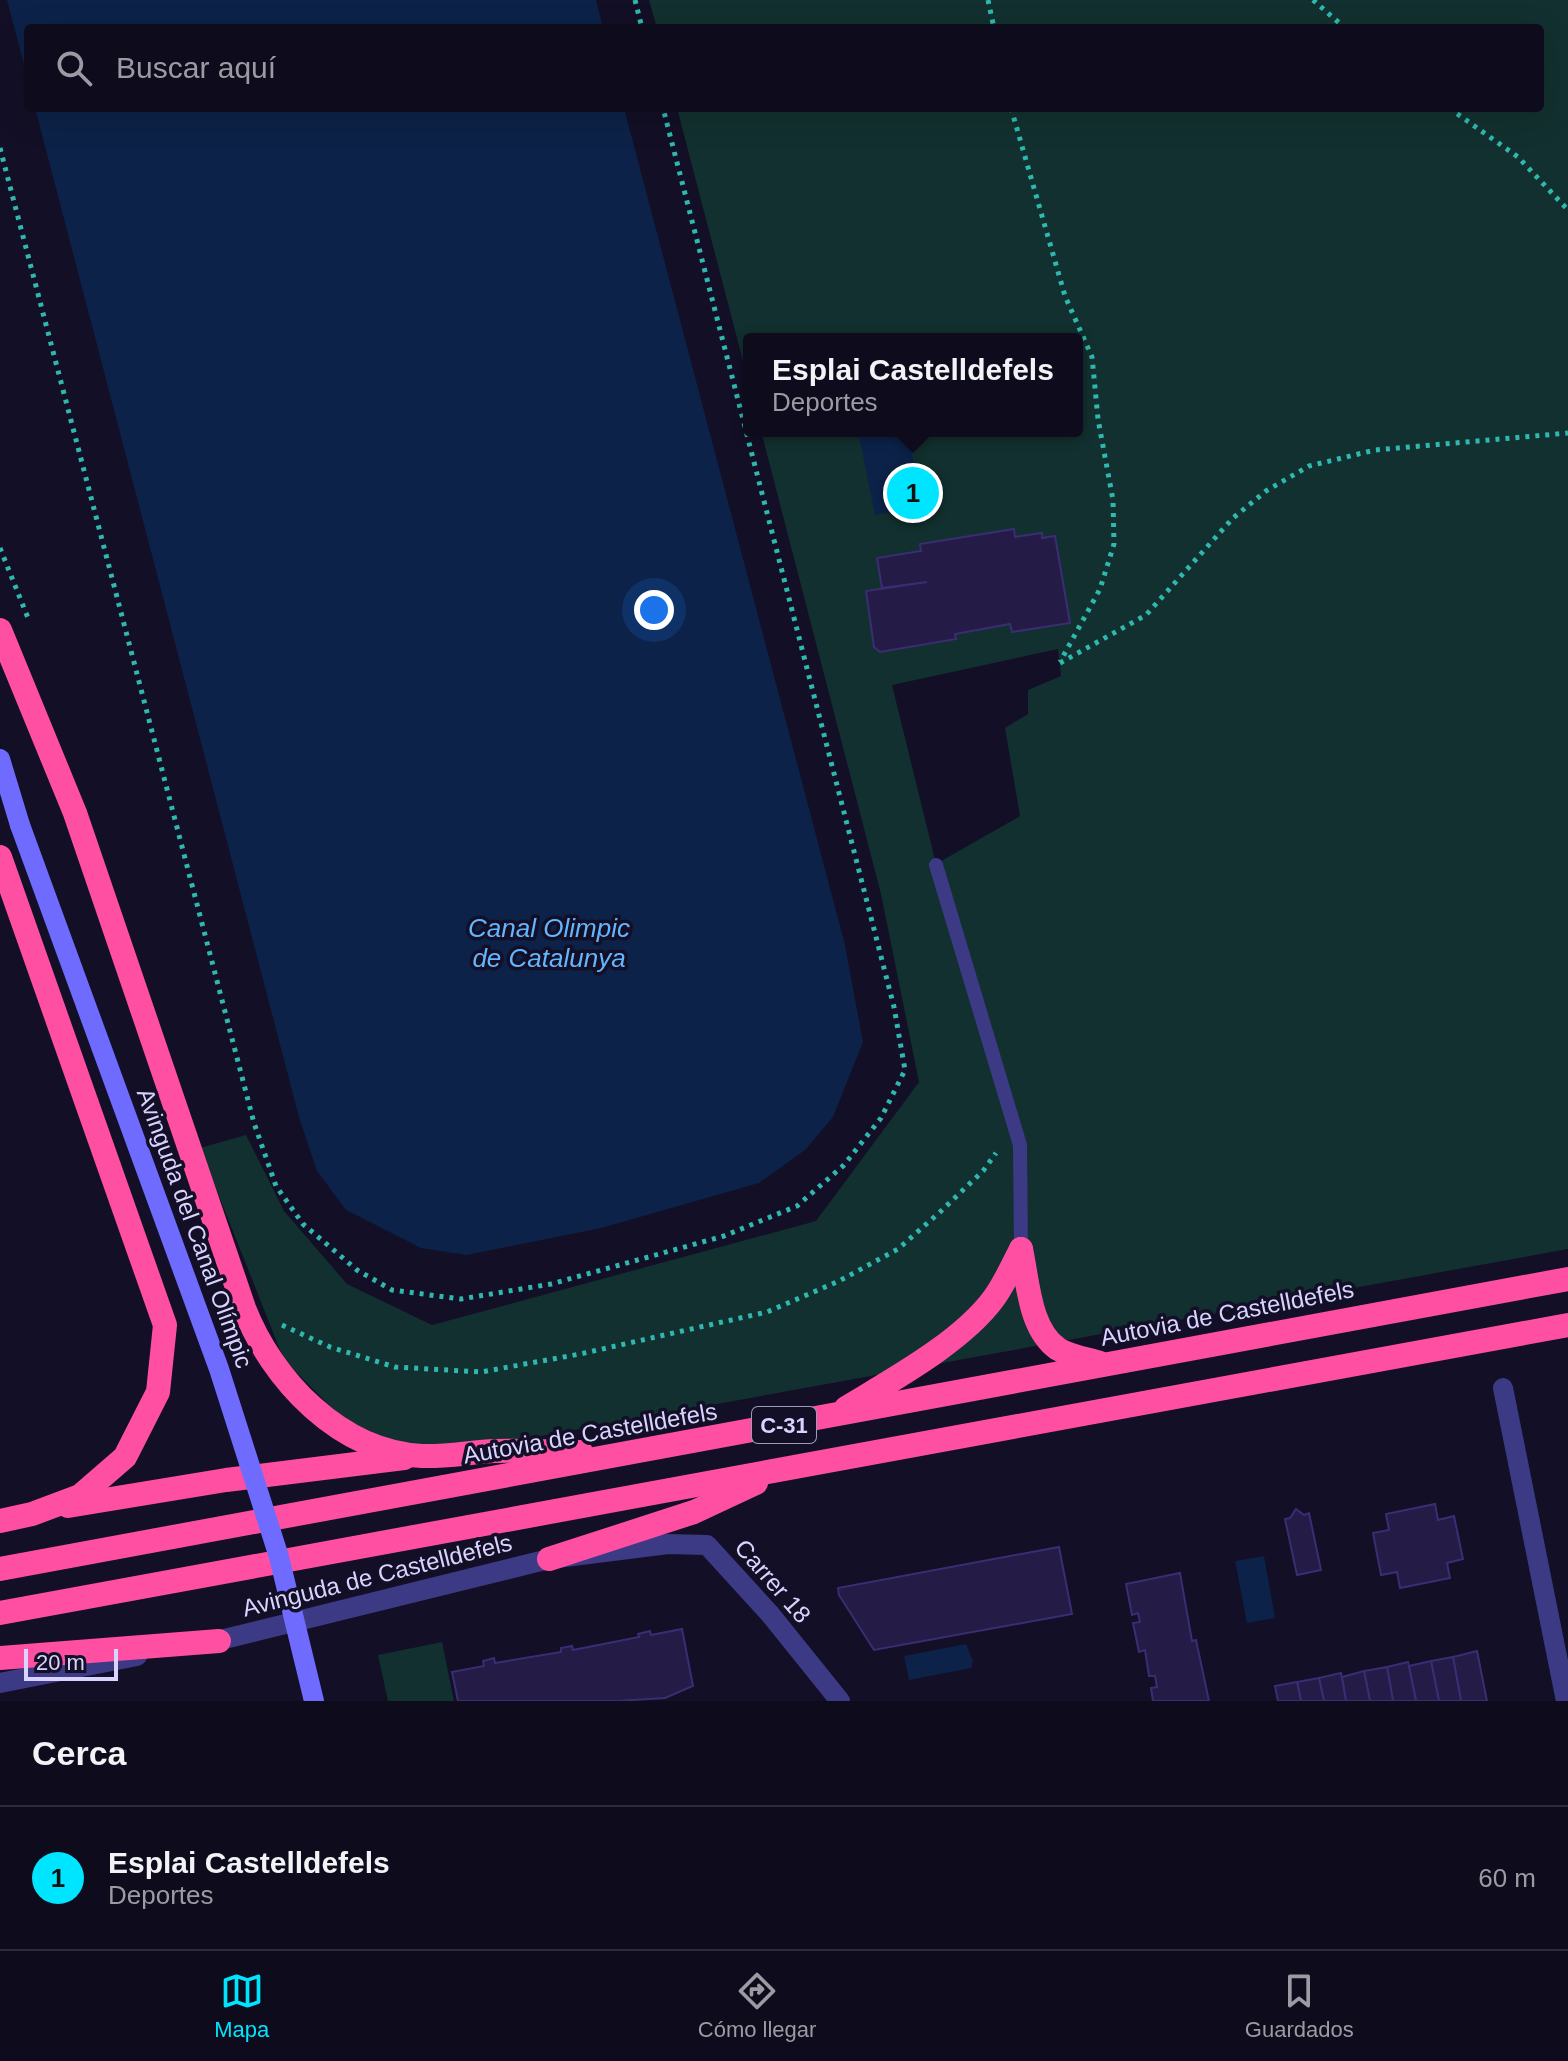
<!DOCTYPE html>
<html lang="es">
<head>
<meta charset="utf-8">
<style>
	body { margin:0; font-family:Arial,sans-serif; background:#1c1929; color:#f1f3f6 }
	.scale { position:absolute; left:24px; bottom:20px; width:94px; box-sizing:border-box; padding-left:8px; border:4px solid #d9d4ff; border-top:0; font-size:22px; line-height:28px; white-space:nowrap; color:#d9d4ff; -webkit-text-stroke:6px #130f26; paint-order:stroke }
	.you { position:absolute; left:654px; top:610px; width:28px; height:28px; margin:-20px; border:6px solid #fff; border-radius:50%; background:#1a73e8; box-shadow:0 0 0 12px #1a73e833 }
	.badge { display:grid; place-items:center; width:52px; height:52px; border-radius:50%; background:#00e5ff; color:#111; font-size:26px; font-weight:700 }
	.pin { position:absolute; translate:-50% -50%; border:4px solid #fff; box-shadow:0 2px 8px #0006 }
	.popup { position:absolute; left:743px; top:333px; width:340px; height:104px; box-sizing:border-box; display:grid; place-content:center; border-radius:8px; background:#0e0b1c; filter:drop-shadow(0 2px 6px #0005); font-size:26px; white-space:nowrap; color:#9b9ba3 }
	.popup b { font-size:30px; color:#f1f3f6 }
	.popup::after { content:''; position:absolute; left:50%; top:100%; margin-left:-16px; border:16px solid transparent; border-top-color:#0e0b1c }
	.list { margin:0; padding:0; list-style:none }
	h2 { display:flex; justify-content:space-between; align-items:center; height:104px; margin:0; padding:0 32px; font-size:34px }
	h2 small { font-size:26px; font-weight:400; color:#9b9ba3 }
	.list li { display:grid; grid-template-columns:52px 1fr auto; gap:24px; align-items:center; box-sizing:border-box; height:144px; padding:0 32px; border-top:2px solid #2e2b3b }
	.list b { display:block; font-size:30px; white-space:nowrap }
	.list p { margin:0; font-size:26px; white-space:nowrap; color:#9b9ba3 }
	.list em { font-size:26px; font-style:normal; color:#9b9ba3 }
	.icon { flex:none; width:44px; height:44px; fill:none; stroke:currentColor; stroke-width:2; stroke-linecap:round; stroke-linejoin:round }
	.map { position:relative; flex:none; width:1568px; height:1701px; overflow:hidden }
	.search { position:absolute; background:#0e0b1c; box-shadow:0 8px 32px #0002; left:24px; right:24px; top:24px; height:88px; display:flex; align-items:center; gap:20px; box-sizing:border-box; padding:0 28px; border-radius:8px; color:#9b9ba3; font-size:30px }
	.sheet { height:248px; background:#0e0b1c }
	nav { display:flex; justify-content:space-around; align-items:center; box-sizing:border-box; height:112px; border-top:2px solid #2e2b3b; background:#0e0b1c; font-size:22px; color:#9b9ba3 }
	nav a { display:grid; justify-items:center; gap:4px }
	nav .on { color:#00e5ff }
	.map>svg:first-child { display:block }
	.green { fill:#12302f; fill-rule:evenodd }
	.water { fill:#0c2248 }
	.building { fill:#241b47; stroke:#3b2d73; stroke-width:2 }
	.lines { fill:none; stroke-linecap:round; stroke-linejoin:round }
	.path { stroke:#2fb8b0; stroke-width:5; stroke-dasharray:4 6; stroke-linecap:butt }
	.lane { stroke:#3d3a85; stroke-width:14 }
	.street { stroke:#3d3a85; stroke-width:20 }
	.secondary { stroke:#6f6bff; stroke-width:20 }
	.highway { stroke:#ff4fa3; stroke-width:24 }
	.secondary-bridge { stroke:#6f6bff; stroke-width:20 }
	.labels { text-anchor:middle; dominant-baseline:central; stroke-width:7; stroke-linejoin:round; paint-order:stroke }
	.shield { fill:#130f26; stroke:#9e99be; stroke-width:2 }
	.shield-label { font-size:22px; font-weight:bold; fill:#d9d4ff }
	.street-label { font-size:24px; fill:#d9d4ff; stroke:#130f26 }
	.water-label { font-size:26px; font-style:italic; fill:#62b6ff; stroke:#130f26 }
</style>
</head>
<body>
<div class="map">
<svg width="1568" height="1701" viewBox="0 0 1568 1701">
	<rect width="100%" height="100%" fill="#130f26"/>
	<g class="green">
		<path d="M649,0h919v1249l-1071,195 -96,1 -59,-27 -58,-58 -84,-212 46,-13 38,76 63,73 85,41 384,-104 103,-139 -38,-188 -120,-463h316v-92h-328v45l-72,-276h863v-80h-883zM1058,649l3,27 -33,14v24l-23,14 15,88 -84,48 -44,-179z"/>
		<polygon points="442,1642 454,1701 388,1701 378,1655"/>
	</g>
	<g class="water">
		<polygon points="7,0 596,0 603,28 28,28 28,79"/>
		<polygon points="35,108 624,108 845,945 863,1042 833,1117 805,1150 759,1183 601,1228 467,1255 421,1248 346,1210 317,1171 299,1117"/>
		<polygon points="858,431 907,431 923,506 875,515"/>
		<polygon points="1264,1556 1275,1618 1247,1623 1235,1561"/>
		<polygon points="966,1644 973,1661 971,1668 909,1680 904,1656"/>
	</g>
	<g class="building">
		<polygon points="1014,529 1015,537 1042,533 1042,538 1055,536 1070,623 1012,632 1010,624 955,634 956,639 880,652 874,647 866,591 927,582 882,588 877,558 921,551 920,544"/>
		<polygon points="1435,1504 1438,1520 1454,1516 1463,1559 1447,1563 1450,1578 1400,1588 1397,1572 1381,1575 1373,1533 1389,1530 1386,1514"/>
		<polygon points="1296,1509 1304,1515 1309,1513 1321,1570 1297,1575 1285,1519 1290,1518"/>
		<polygon points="1059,1547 1072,1614 874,1650 839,1595 838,1588"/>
		<polygon points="1180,1573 1192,1641 1196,1640 1209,1701 1153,1701 1151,1688 1157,1687 1155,1676 1149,1676 1145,1650 1139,1652 1133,1623 1140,1622 1138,1613 1132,1615 1126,1584"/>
		<polygon points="682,1629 693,1686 665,1698 618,1701 458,1701 452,1672 484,1666 483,1661 494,1658 495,1663 561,1652 561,1648 572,1646 573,1650 639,1637 638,1634 650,1631 651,1635"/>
		<polygon points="1477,1651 1487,1701 1461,1701 1453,1657"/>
		<polygon points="1453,1657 1461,1701 1439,1701 1431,1661"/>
		<polygon points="1431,1661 1439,1701 1416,1701 1409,1666"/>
		<polygon points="1408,1662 1416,1701 1393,1701 1387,1667"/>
		<polygon points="1387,1667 1393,1701 1370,1701 1364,1671"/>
		<polygon points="1364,1671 1370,1701 1346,1701 1342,1677"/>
		<polygon points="1341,1673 1346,1701 1324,1701 1319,1678"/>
		<polygon points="1319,1678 1324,1701 1301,1701 1297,1682"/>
		<polygon points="1297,1682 1301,1701 1278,1701 1275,1686"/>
	</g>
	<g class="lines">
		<g class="path">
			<polyline points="635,0 642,28"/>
			<polyline points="988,0 994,28"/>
			<polyline points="1313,0 1345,28"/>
			<polyline points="1011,108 1065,296 1092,357 1098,419 1113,500 1114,544 1100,589 1060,662"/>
			<polyline points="1449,108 1518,157 1568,210"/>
			<polyline points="0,148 254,1123 276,1186 303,1224 357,1270 392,1290 461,1299 551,1284 724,1236 797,1206 844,1165 881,1118 905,1070 894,1007 663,108"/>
			<polyline points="0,548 28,618"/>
			<polyline points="1060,663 1146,615 1233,518 1266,491 1309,466 1375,450 1568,433"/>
			<polyline points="282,1325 330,1347 395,1367 481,1372 580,1354 767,1312 839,1281 898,1249 940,1212 983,1171 996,1153"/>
		</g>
		<polyline class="lane" points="936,865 1020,1145 1021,1249"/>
		<g class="street">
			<polyline points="1503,1388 1566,1701"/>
			<polyline points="204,1644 549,1559 668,1544 707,1545 770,1614 840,1701"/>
			<polyline points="0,1683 137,1656"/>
		</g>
		<polyline class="secondary" points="0,759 20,825"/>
		<g class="highway">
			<path d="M0,630l75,183 169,495c28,72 96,144 178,148 24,1 49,-4 73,-5 29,-1 57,1 86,1"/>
			<polyline points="0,857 165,1325 158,1392 125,1457 80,1496 32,1514 0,1521"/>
			<path d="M1021,1249c7,32 8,80 37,100 11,7 29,10 42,14"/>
			<path d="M846,1408c46,-28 116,-66 148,-110 11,-15 18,-32 27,-49"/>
			<polyline points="68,1506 226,1480 404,1458"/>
			<polyline points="549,1559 694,1512 756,1483"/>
			<polyline points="0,1569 1568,1279"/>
			<polyline points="0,1613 1568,1325"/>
			<polyline points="0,1658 219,1641"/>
		</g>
		<polyline class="secondary-bridge" points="20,825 219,1369 279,1557 314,1701"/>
	</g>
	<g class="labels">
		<rect class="shield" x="752" y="1407" width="64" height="36" rx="6"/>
		<g class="shield-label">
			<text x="784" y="1425">C-31</text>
		</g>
		<g class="street-label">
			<text transform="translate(195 1228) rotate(70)">Avinguda del Canal Olímpic</text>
			<text transform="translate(1227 1313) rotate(-11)">Autovia de Castelldefels</text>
			<text transform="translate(590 1433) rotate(-10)">Autovia de Castelldefels</text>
			<text transform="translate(377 1575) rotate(-14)">Avinguda de Castelldefels</text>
			<text transform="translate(773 1581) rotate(49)">Carrer 18</text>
		</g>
		<g class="water-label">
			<text x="549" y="928">Canal Olimpic<tspan x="549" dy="30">de Catalunya</tspan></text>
		</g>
	</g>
</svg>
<div class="scale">20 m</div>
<div class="you"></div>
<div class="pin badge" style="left:913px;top:493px">1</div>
<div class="popup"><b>Esplai Castelldefels</b>Deportes</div>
<div class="search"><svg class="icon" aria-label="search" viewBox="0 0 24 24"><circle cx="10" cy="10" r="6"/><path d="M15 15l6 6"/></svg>Buscar aquí</div>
</div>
<section class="sheet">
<h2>Cerca<small></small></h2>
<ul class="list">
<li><span class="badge">1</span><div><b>Esplai Castelldefels</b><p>Deportes</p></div><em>60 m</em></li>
</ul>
</section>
<nav>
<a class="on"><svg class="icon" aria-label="map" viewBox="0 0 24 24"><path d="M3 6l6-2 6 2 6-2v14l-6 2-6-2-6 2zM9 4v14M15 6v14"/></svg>Mapa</a>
<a><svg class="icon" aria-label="directions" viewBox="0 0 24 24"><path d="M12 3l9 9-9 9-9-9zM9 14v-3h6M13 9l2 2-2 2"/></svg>Cómo llegar</a>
<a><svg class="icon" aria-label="saved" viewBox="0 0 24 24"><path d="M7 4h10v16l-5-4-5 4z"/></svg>Guardados</a>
</nav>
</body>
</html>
